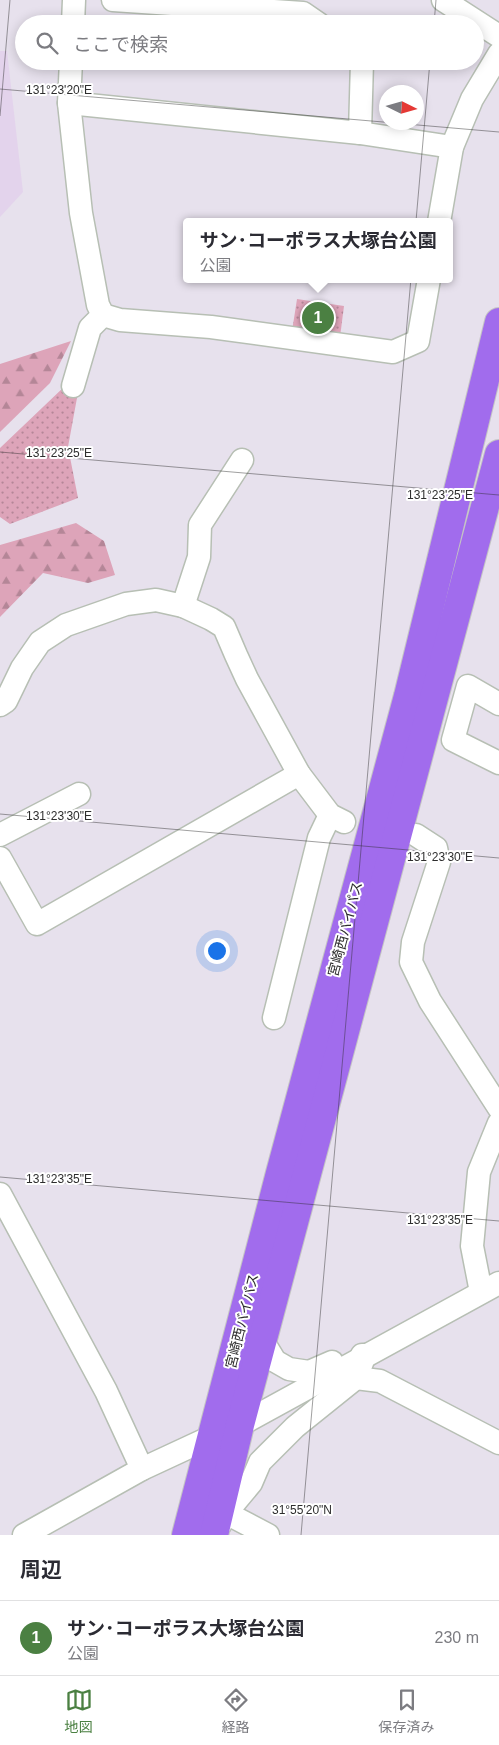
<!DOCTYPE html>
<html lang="ja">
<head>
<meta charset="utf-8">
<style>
	body { margin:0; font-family:Arial,"Noto Sans JP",sans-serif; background:#f2f2f3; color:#2b2b33 }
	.compass { position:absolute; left:379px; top:85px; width:45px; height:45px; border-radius:50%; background:#fff; box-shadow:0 2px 12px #0003; rotate:95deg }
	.you { position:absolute; left:216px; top:950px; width:18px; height:18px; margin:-12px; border:4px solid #fff; border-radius:50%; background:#1a73e8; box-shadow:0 0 0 8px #1a73e833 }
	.badge { display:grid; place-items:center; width:32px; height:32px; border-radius:50%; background:#4b8042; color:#fff; font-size:16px; font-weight:700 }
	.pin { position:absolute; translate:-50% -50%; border:2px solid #fff; box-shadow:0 1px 5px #0006 }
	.popup { position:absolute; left:183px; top:218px; width:270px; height:65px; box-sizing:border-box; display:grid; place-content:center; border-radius:5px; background:#fff; filter:drop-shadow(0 1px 4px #0005); font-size:16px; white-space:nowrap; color:#7c7c81 }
	.popup b { font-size:19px; color:#2b2b33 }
	.popup::after { content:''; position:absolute; left:50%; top:100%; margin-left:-10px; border:10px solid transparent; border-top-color:#fff }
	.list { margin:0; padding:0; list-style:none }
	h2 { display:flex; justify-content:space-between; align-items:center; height:65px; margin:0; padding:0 20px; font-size:21px }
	h2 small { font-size:16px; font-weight:400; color:#7c7c81 }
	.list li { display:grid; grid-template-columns:32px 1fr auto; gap:15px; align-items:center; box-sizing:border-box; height:75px; padding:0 20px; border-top:1px solid #e1e1e2 }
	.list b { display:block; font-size:19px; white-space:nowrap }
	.list p { margin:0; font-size:16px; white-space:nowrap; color:#7c7c81 }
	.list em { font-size:16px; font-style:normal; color:#7c7c81 }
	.icon { flex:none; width:28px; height:28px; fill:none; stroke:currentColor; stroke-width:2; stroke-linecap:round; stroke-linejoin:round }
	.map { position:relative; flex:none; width:499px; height:1535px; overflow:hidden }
	.search { position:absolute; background:#fff; box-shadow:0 2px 12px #0003; left:15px; right:15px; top:15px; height:55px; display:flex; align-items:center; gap:12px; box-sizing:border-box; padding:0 18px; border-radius:28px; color:#7c7c81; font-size:19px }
	.sheet { height:140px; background:#fff }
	nav { display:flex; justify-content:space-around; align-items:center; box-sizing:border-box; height:70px; border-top:1px solid #e1e1e2; background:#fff; font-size:14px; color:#7c7c81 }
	nav a { display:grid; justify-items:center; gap:2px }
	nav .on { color:#4b8042 }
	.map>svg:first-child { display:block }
	.education { fill:#e3d3ec }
	.green { fill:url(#green-dots) }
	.forest { fill:url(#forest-firs) }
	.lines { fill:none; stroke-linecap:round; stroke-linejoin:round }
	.minor-casing { stroke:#b7bfb4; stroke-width:25 }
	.highway-casing { stroke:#c4c4c4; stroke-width:30 }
	.minor { stroke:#fff; stroke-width:22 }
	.highway { stroke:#a16ced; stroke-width:28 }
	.ticks { fill:none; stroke:#2d2d2d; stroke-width:1; stroke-opacity:0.45 }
	.labels { text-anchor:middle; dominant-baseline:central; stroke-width:4; stroke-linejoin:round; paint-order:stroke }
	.street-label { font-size:14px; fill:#2d2d2d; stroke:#fff }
	.ticks-label { font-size:12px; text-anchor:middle; fill:#2d2d2d; stroke:#fff; stroke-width:4; stroke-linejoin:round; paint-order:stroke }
</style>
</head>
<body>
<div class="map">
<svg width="499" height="1535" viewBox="0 0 499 1535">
	<defs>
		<pattern id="green-dots" width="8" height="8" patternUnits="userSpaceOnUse" patternTransform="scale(1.25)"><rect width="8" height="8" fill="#dda4b9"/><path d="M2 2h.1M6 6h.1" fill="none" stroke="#b48697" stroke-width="1.8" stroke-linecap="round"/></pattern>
		<pattern id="forest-firs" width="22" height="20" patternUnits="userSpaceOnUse" patternTransform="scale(1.25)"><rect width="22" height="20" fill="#dda4b9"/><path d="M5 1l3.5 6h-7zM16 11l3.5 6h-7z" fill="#b48697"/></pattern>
	</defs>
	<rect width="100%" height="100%" fill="#e7e1ed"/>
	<polygon class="education" points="0,51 7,51 23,192 0,217"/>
	<g class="green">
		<polygon points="297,299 344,306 340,337 292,331"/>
		<polygon points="65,386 79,387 68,447 78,498 10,524 0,517 0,448"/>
	</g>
	<g class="forest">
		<polygon points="71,341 50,383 0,432 0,364"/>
		<polygon points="76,523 104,541 115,575 88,583 43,573 0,617 0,545"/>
	</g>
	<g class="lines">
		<g class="minor-casing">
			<g id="minor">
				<polyline points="113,0 303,13 319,24"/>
				<polyline points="443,0 499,36"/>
				<polyline points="73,24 74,0"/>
				<polyline points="71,61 69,103 81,213 98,305 103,315 120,320 211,327 393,352 418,341 429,279"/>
				<polyline points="69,103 360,133 452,147"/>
				<polyline points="360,133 362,61"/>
				<polyline points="439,222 452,147 472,99 499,54"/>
				<polyline points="73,386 90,328 103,315"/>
				<polyline points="183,606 199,557 200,525 242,460"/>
				<polyline points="499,704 468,686 453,740 499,763"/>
				<polyline points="0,705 6,701 22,668 40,642 66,625 126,604 156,600 183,606 211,619 224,627 236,655 247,679 299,774 330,815 344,822"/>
				<polyline points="0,835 79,794"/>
				<polyline points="416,835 436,848 439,862 413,942 411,962 430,1001 499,1108"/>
				<polyline points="0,858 37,924 299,774"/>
				<polyline points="274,1018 319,838 330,815"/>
				<polyline points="0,1194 106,1391 142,1469"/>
				<polyline points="481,1292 472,1246 479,1172 499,1123"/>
				<polyline points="267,1331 264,1343 275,1361 289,1369 309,1372 332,1362"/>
				<polyline points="356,1378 380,1381 499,1443"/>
				<polyline points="226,1513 268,1535"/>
				<polyline points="220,1525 226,1513 251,1483 260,1462 295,1427 356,1378 365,1355 362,1355"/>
				<polyline points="24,1535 142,1469 213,1436 240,1425 499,1283"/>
			</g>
		</g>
		<g class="highway-casing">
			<g id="highway">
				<polyline points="186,1535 280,1173 408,696 499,322"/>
				<polyline points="214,1535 240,1425 499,454"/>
			</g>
		</g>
		<use href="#minor" class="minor"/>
		<use href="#highway" class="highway"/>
	</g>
	<path class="ticks" d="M434,24l2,-24M0,89l499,43M0,116l10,-116M0,452l499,43M0,814l499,44M0,1177l499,44M301,1535l129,-1474"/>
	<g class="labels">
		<g class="street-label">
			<text transform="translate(345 929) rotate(-75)">宮崎西バイパス</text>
			<text transform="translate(242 1321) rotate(-76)">宮崎西バイパス</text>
		</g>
	</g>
	<g class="ticks-label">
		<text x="59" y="94">131°23'20"E</text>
		<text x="59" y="457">131°23'25"E</text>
		<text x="440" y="499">131°23'25"E</text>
		<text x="59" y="820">131°23'30"E</text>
		<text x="440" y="861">131°23'30"E</text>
		<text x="59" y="1183">131°23'35"E</text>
		<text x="440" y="1224">131°23'35"E</text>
		<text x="302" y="1514">31°55'20"N</text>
	</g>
</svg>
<svg class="compass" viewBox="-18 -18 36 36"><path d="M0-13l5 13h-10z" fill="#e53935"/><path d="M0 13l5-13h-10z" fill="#7c7c81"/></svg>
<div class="you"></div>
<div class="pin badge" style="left:318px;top:318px">1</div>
<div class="popup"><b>サン･コーポラス大塚台公園</b>公園</div>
<div class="search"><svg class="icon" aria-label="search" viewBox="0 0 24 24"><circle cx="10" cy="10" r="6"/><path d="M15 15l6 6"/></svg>ここで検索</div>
</div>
<section class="sheet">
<h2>周辺<small></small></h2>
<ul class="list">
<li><span class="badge">1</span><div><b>サン･コーポラス大塚台公園</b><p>公園</p></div><em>230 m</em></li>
</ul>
</section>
<nav>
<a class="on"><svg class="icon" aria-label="map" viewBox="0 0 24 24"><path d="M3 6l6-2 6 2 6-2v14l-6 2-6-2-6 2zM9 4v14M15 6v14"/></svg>地図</a>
<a><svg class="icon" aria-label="directions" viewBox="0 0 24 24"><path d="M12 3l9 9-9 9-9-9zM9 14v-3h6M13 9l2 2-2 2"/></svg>経路</a>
<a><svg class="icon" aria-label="saved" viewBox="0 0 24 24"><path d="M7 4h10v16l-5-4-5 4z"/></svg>保存済み</a>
</nav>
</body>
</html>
